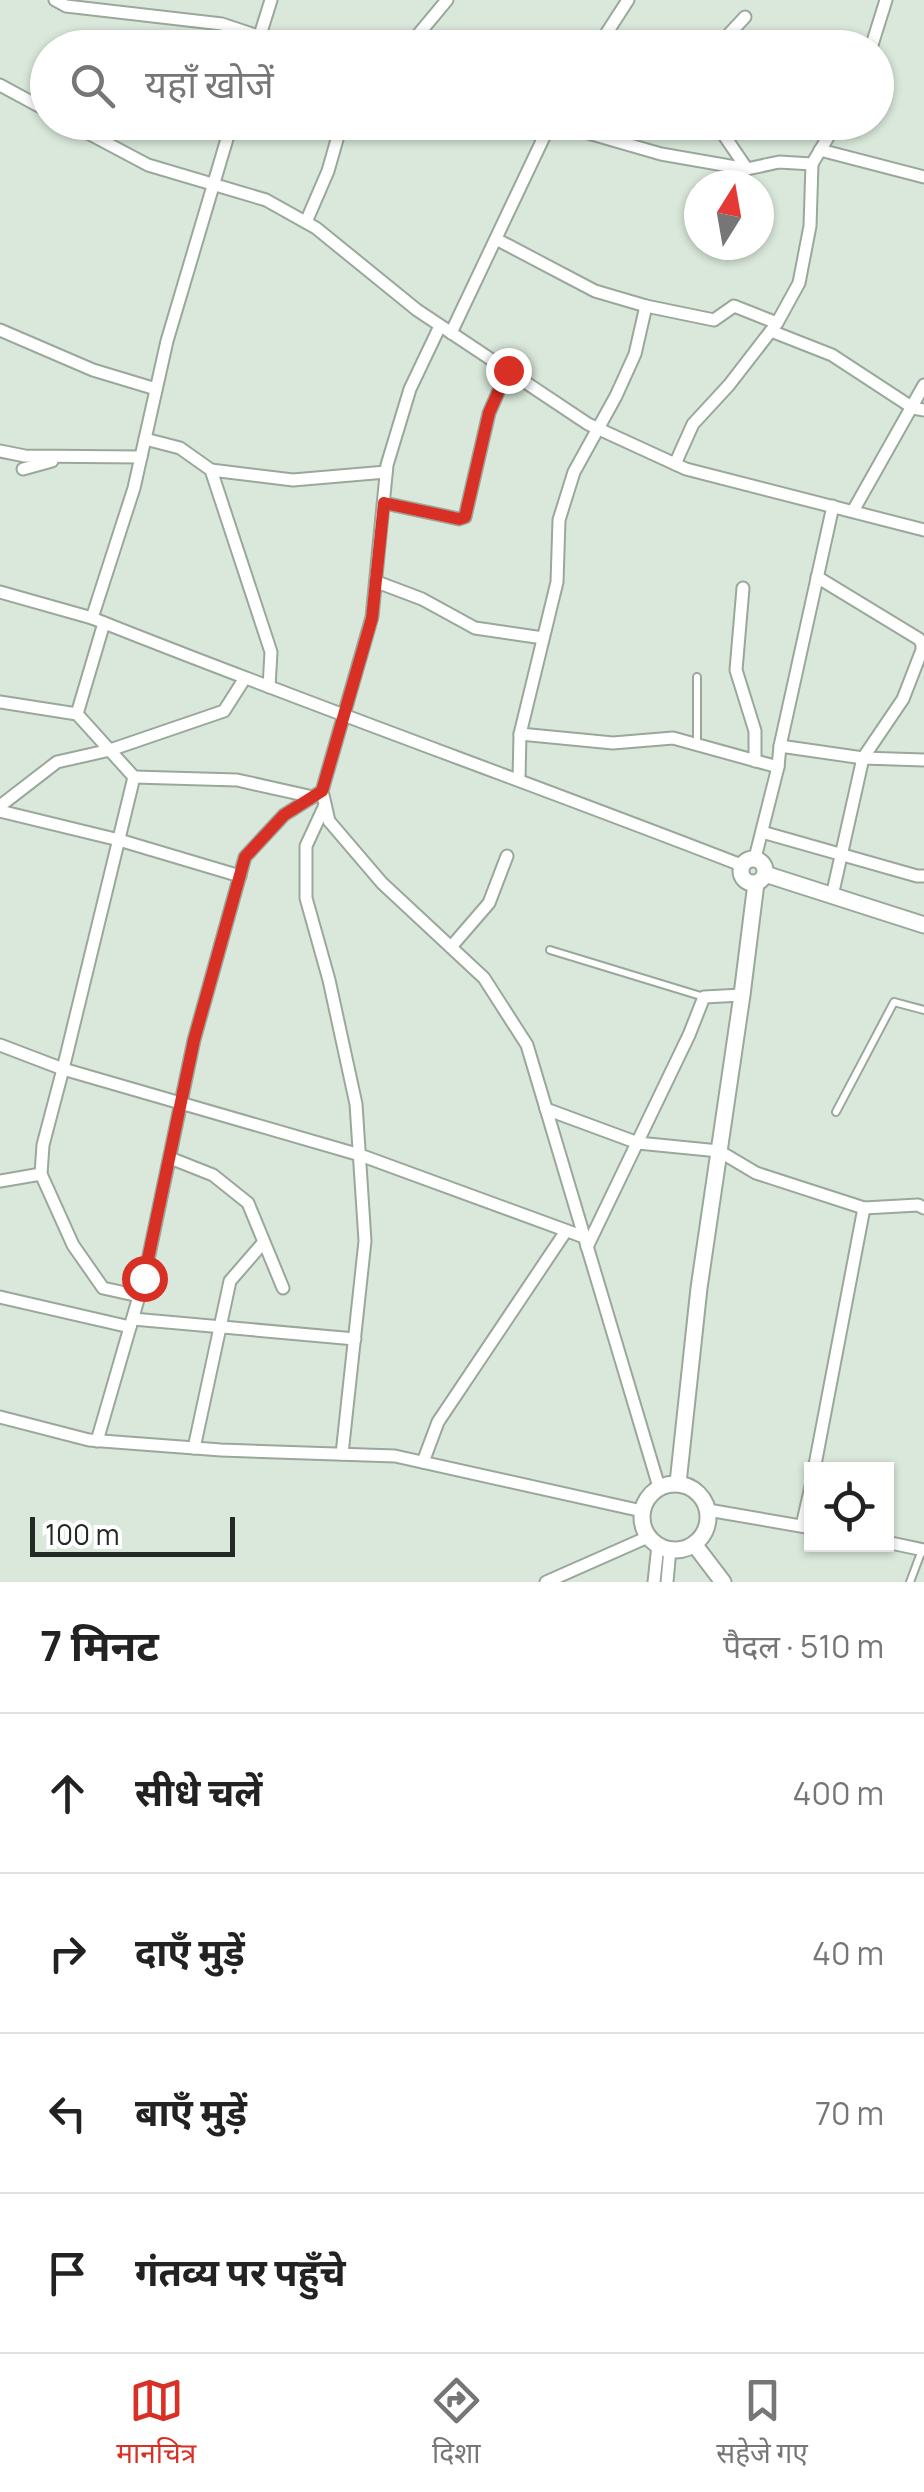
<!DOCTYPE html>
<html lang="hi">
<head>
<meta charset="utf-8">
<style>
	body { margin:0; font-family:Manrope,"Noto Sans Devanagari",sans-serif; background:#f6f6f6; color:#222 }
	.controls { position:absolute; right:30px; bottom:30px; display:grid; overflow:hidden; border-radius:0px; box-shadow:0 2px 8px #0004 }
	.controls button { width:90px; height:90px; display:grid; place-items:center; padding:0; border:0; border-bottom:2px solid #e0e0e0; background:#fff; color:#222; font:50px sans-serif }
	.compass { position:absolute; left:684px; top:170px; width:90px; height:90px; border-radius:50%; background:#fff; box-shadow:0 2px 8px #0004; rotate:11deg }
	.scale { position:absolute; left:30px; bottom:25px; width:205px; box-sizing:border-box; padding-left:10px; border:5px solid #232924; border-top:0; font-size:28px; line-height:35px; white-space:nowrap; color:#232924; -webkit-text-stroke:8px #fff; paint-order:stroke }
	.stop { position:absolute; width:30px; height:30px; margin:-22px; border:8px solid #d93025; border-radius:50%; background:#fff }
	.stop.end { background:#d93025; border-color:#fff; box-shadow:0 2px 10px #0008 }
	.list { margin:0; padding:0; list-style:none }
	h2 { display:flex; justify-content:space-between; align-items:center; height:130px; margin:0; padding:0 40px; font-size:42px }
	h2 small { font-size:32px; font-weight:400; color:#767676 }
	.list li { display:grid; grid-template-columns:65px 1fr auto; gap:30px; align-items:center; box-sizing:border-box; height:160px; padding:0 40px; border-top:2px solid #e0e0e0 }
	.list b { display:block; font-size:38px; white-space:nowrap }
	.list em { font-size:32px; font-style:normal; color:#767676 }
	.icon { flex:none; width:55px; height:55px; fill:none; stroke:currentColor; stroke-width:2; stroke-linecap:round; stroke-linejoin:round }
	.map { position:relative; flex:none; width:924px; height:1582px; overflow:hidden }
	.search { position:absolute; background:#fff; box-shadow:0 2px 8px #0004; left:30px; right:30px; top:30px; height:110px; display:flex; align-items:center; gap:25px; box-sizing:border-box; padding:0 35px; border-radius:55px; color:#767676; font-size:38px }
	.sheet { height:770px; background:#fff }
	nav { display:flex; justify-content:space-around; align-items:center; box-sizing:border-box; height:140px; border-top:2px solid #e0e0e0; background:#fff; font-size:28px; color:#767676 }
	nav a { display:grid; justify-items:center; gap:5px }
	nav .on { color:#d93025 }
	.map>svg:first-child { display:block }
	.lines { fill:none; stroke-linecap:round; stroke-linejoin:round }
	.service-casing { stroke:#9aa89b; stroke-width:10 }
	.minor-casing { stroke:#9aa89b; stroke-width:15 }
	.tertiary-casing { stroke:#9aa89b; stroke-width:19 }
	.service { stroke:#fff; stroke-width:6 }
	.minor { stroke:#fff; stroke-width:11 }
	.tertiary { stroke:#fff; stroke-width:15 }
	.route { stroke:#d93025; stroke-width:12 }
</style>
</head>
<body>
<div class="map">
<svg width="924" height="1582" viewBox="0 0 924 1582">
	<rect width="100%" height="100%" fill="#d9e8da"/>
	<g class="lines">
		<g class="service-casing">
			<g id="service">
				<polyline points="697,745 697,677"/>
				<polyline points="550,950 704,997"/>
				<polyline points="836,1112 894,1002 924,1010"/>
				<polyline points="910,1582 922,1550"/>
			</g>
		</g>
		<g class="minor-casing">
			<g id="minor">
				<polyline points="55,0 66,6 222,24 294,48"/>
				<polyline points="256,48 271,0"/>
				<polyline points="407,48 447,0"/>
				<polyline points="597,48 628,0"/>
				<polyline points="716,48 745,17"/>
				<polyline points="871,48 886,0"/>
				<polyline points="0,85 48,111"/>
				<polyline points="67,122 148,165 266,200 316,228 417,310 588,424 686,469 924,530"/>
				<path d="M232,122l-65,219 -33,147 -42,130c215,86 433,163 649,247"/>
				<polyline points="550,122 661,154 747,169 779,162 812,164"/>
				<polyline points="715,122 747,169"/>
				<polyline points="820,150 924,177"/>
				<polyline points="306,222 328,171 342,122"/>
				<polyline points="496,239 595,291 646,306 714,320 734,306 777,323"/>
				<polyline points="440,326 410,389 387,465 372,617 322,791 329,821 382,883 484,978 527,1045 659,1487"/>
				<polyline points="0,330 93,370 156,389"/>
				<polyline points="771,331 832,355 913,408 924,410"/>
				<polyline points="451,333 551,122"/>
				<polyline points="145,439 180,448 211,470 271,652 269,687"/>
				<polyline points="0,451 25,456 141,457"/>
				<polyline points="675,464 693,424 729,385 777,323 799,283 810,226 812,164 837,122"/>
				<polyline points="23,469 52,461"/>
				<polyline points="211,470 293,480 386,472"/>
				<polyline points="384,503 459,519 465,517 489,413 508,370"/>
				<polyline points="853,511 924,385"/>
				<polyline points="817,577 919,639 922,644 922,650 903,699 863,758 832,896"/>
				<polyline points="377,582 422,599 475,628 543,638"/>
				<polyline points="743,588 736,670 755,731 755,761"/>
				<polyline points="0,592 92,618"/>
				<polyline points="0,702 77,714 134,777 63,1069 43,1145 41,1174 73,1245 103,1288 139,1296"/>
				<polyline points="77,714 104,623"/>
				<polyline points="520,734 613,743 673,738 778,767"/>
				<polyline points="780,746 863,758 924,760"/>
				<polyline points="134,777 237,780 313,797"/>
				<polyline points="519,779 520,734 557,582 559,520 574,472 616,396 635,354 646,306"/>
				<polyline points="325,805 306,846 306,898 329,980 356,1104 365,1241 342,1454"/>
				<polyline points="0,806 57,762 110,750 224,711 245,678"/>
				<polyline points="0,811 119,840 240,876"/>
				<polyline points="762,832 917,876 924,876"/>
				<polyline points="755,858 778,767 780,746 833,506"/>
				<polyline points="451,947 489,903 507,856"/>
				<polyline points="0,1045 63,1069 360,1155 584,1237"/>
				<polyline points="546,1109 638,1143 719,1151 756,1173 864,1208 918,1205 924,1208"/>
				<polyline points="170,1158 213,1175 248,1203 283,1288"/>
				<polyline points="0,1181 41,1174"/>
				<polyline points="587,1247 689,1035 704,997 742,995"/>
				<polyline points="0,1297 130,1327"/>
				<polyline points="133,1319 355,1339"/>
				<polyline points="0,1417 89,1440 221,1450 395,1456 642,1511"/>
				<polyline points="97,1441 144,1279 194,1040 245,857 284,815 322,791"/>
				<polyline points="194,1448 230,1281 263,1243"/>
				<polyline points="423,1462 438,1422 566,1231"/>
				<polyline points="814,1470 864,1208"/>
				<polyline points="708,1510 812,1528"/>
				<polyline points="802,1526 812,1482"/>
				<polyline points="886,1542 924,1550"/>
				<polyline points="546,1582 648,1537"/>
				<polyline points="654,1582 658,1545"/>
				<polyline points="667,1582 670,1549"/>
			</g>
		</g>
		<g class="tertiary-casing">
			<g id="tertiary">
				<circle cx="753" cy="871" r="12"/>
				<polyline points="765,874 924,925"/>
				<polyline points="678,1483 699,1288 742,995 756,883"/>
				<circle cx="675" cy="1517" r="33"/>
				<polyline points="694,1544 723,1582"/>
			</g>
		</g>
		<use href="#service" class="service"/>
		<use href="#minor" class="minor"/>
		<use href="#tertiary" class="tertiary"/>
	</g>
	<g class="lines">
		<polyline class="route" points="144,1278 194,1040 245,857 284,815 322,791 372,618 384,503 459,519 465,517 489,413 508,370"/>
	</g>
</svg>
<div class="controls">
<button><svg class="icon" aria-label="locate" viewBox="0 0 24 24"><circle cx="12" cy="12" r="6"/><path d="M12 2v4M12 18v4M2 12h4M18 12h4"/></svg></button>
</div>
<svg class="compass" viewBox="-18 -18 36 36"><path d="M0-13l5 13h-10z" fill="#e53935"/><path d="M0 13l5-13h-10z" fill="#767676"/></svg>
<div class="scale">100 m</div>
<div class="stop" style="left:144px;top:1278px"></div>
<div class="stop end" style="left:508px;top:370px"></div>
<div class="search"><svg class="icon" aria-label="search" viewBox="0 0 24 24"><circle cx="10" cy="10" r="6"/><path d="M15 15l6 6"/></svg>यहाँ खोजें</div>
</div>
<section class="sheet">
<h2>7 मिनट<small>पैदल · 510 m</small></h2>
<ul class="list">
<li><svg class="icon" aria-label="ahead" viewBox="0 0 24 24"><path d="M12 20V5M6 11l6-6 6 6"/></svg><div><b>सीधे चलें</b></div><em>400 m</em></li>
<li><svg class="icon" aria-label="right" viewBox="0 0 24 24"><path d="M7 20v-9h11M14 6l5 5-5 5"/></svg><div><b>दाएँ मुड़ें</b></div><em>40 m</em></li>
<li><svg class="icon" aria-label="left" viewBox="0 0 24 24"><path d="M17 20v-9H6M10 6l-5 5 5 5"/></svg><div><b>बाएँ मुड़ें</b></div><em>70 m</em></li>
<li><svg class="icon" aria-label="arrive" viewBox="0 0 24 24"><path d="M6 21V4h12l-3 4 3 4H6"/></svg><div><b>गंतव्य पर पहुँचे</b></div></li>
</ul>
</section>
<nav>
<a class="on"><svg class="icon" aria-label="map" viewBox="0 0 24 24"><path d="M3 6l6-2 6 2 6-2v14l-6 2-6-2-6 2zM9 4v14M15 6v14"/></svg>मानचित्र</a>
<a><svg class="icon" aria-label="directions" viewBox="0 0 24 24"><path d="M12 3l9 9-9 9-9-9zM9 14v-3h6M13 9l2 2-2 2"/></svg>दिशा</a>
<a><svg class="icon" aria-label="saved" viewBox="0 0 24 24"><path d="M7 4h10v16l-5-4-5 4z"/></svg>सहेजे गए</a>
</nav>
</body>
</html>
